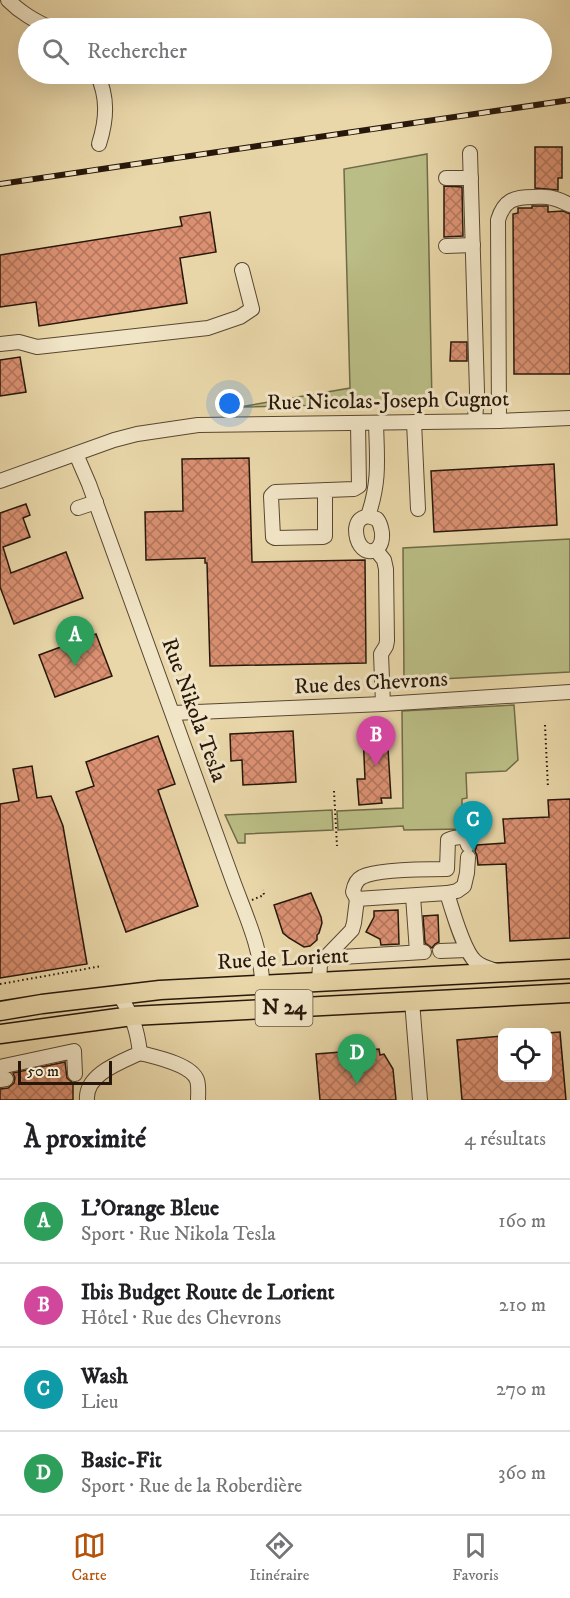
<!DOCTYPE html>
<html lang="fr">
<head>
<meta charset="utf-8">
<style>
	body { margin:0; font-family:"IM FELL DW Pica",serif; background:#f6f6f6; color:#202124 }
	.controls { position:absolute; right:18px; bottom:18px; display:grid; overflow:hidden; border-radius:9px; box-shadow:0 6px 24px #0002 }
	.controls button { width:54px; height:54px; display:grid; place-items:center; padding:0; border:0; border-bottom:2px solid #e0e0e0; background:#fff; color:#202124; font:30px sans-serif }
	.scale { position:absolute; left:18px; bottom:15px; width:94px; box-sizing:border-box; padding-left:6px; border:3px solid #27170a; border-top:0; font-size:16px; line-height:21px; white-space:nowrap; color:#27170a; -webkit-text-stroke:4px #f1e5c7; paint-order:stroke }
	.you { position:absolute; left:230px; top:404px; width:21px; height:21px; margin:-15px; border:4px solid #fff; border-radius:50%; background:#1a73e8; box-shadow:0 0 0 9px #1a73e833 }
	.badge { display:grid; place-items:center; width:39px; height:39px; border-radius:50%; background:#b45309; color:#fff; font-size:20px; font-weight:700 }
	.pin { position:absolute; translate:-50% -50px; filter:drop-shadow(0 2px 3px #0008) }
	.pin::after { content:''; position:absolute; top:32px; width:21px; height:18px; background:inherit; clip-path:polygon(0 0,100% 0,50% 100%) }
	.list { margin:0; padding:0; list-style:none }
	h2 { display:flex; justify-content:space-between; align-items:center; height:78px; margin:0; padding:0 24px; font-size:26px }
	h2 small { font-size:20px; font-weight:400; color:#757577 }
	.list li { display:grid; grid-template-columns:39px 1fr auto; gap:18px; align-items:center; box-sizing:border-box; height:84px; padding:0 24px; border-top:2px solid #e0e0e0 }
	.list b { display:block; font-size:22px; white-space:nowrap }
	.list p { margin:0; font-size:20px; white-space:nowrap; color:#757577 }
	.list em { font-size:20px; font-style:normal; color:#757577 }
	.icon { flex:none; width:33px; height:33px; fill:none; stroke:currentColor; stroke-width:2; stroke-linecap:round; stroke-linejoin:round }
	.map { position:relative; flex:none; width:570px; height:1100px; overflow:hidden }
	.search { position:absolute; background:#fff; box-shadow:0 6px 24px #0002; left:18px; right:18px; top:18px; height:66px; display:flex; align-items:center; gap:15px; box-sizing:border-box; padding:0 21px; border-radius:33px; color:#757577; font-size:22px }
	.sheet { height:414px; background:#fff }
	nav { display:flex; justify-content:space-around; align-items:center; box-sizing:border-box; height:84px; border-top:2px solid #e0e0e0; background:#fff; font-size:16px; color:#757577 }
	nav a { display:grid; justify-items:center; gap:3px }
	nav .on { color:#b45309 }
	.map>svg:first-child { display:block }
	.green { fill:#babd85; stroke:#706a48; stroke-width:1.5 }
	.building { fill:url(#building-cross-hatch); stroke:#27170a; stroke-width:1.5 }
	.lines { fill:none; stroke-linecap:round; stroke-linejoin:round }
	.minor-casing { stroke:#584732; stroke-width:16 }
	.major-casing { stroke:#27170a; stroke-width:21 }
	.path { stroke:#27170a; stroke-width:2; stroke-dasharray:1.5 3; stroke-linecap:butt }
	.minor { stroke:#f1e5c7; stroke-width:14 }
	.major { stroke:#e9d7a9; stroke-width:18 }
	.rail-casing { stroke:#27170a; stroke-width:6 }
	.rail { stroke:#f1e5c7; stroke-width:4; stroke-dasharray:11; stroke-linecap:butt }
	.labels { text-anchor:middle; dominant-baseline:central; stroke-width:6; stroke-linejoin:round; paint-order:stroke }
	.shield { fill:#f1e5c7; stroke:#645543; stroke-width:1.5 }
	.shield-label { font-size:21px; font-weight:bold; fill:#27170a }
	.street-label { font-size:22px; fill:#27170a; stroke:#f1e5c7 }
</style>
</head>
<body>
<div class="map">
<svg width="570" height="1100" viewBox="0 0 570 1100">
	<defs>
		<pattern id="building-cross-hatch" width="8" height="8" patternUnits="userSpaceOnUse" patternTransform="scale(1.5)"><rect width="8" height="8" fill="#db9172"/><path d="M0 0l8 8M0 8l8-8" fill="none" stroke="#b2755c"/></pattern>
	</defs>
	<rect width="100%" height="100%" fill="#e9d7a9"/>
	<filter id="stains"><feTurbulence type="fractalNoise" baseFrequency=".00333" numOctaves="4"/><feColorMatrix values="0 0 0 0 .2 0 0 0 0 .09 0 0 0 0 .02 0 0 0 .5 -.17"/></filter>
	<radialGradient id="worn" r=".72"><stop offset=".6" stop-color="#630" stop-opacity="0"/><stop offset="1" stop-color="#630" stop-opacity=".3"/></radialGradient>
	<g class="green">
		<polygon points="427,154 432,403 240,407 350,388 344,169"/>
		<polygon points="570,539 570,672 404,681 403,548"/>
		<polygon points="514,705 518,760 506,771 466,773 467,798 462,799 462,829 404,830 403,826 338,830 337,811 403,808 402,711"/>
		<polygon points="332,810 333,830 245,834 245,843 238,843 225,815"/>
	</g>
	<g class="building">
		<polygon points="535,147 562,147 562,178 558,178 558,190 535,188"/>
		<polygon points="444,186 462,187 463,236 444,237"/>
		<polygon points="532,206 548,206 548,212 563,211 570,214 570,374 514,374 513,214 518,213 518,208 532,208"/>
		<polygon points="210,212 216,252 180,258 187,303 39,326 36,302 0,307 0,255 182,226 180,217"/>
		<polygon points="451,342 467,342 467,361 450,361"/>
		<polygon points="20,357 26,392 0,396 0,360"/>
		<polygon points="249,458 252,562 365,560 366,663 210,666 207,563 205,563 205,558 146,560 145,512 183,511 182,459"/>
		<polygon points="554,464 557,525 434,532 431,471"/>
		<polygon points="26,504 30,515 23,518 30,537 3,547 11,573 66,552 83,598 14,624 0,587 0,513"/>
		<polygon points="96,634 112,676 55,697 39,655"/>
		<polygon points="293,731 296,782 243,785 242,760 231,761 230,734"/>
		<polygon points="387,732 391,798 381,798 382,803 359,805 357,779 365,779 363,733"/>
		<polygon points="158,736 175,784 158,790 198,906 126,932 76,792 94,786 86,762"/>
		<polygon points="32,766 37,798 51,796 63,826 87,964 0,978 0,804 19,801 13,769"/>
		<polygon points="570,799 570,938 510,941 506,864 478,865 477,856 475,851 477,845 505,843 503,819 549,817 548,800"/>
		<polygon points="311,893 321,917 322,923 319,933 317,935 317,940 310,946 304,947 289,938 283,933 274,905"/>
		<polygon points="398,910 399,944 381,945 380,939 366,932 374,917 374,911"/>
		<polygon points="438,915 439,942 435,944 432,948 425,943 423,916"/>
		<polygon points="560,1032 566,1100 462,1100 457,1040 502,1036 502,1077 548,1077 548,1033"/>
		<polygon points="379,1049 380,1055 384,1054 393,1069 396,1100 320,1100 316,1054"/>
		<polygon points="65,1062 67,1078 73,1083 73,1100 0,1100 0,1089 8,1088 14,1083 15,1078 13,1073"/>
	</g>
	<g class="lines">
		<g class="minor-casing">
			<g id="minor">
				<path d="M8,0c13,13 26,20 42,28"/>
				<path d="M97,74c11,23 10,45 2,70"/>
				<polyline points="470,153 477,392 475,421"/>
				<polyline points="446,178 471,178"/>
				<polyline points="446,246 473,245"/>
				<polyline points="0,344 19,342 37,347 208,328 240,317 252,309 242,270"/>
				<path d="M499,421l-1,-201c6,-20 16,-23 35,-23 7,0 13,-1 19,1 6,1 12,4 18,7"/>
				<polyline points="414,422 418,509"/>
				<path d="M76,454l13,30 144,397c12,33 29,68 29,103"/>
				<polyline points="0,481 114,440 137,434 198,425 499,421 570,418"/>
				<polyline points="325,490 325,536 323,537 275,538 273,537 271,496 275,492 354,489 359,486 358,423"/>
				<polyline points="78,508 96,502"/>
				<path d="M368,516l9,3c4,5 4,8 5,14 2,25 -26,25 -26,-4 1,-8 4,-11 12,-13z"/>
				<path d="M368,516c12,-35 9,-57 8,-93"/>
				<polyline points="376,550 384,560 386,569 387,641 386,646 381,654 383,704"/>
				<polyline points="173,713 383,704 570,692"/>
				<polyline points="447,893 457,891 464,886 467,873 468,857"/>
				<polyline points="413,896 417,952"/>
				<path d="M357,899l-4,-7c1,-6 3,-12 9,-15 15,-8 67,-8 85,-8l1,-29c5,-2 13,-4 18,-1l2,6"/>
				<polyline points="440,951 467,950"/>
				<path d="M325,958l27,-28 2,-7 3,-24 90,-6c5,17 17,58 28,68 6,6 15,8 22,10"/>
				<polyline points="319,982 320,964 325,958 424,952"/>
				<polyline points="412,1001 420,1100"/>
				<path d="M140,1053c15,4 51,11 57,27 2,6 1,14 1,20"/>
				<polyline points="0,1067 74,1051 75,1074"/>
				<polyline points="0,1080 6,1079"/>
				<path d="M87,1100c-2,-26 34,-38 53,-47 -3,-26 -8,-37 -21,-59"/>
			</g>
		</g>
		<g class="major-casing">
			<g id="major">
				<polyline points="0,1011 42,1004 160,990 570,969"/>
				<polyline points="0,1034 132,1016 570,993"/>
			</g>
		</g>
		<g class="path">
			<polyline points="545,725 548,788"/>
			<polyline points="334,791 337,846"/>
			<polyline points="252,900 264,895 263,890"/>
			<polyline points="0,984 102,966"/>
		</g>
		<use href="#minor" class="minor"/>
		<use href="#major" class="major"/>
		<g class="rail-casing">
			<polyline id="rail" points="0,184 570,100"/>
		</g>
		<use href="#rail" class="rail"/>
	</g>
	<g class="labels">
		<rect class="shield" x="255.5" y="990" width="57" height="36" rx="4.5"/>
		<g class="shield-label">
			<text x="284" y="1008">N 24</text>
		</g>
		<g class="street-label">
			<text transform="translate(388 401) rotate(-1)">Rue Nicolas-Joseph Cugnot</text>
			<text transform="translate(371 683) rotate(-3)">Rue des Chevrons</text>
			<text transform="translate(194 710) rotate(70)">Rue Nikola Tesla</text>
			<text transform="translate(283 959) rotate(-3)">Rue de Lorient</text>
		</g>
	</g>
	<rect width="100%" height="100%" filter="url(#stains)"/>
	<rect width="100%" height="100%" fill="url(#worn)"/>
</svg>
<div class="controls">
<button><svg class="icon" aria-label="locate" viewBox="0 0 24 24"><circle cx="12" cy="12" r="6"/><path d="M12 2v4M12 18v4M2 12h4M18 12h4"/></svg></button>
</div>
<div class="scale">50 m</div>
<div class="you"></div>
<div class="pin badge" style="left:75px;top:666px;background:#2e9e5b">A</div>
<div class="pin badge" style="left:376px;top:766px;background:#d1479c">B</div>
<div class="pin badge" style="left:473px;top:851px;background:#0f9aa8">C</div>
<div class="pin badge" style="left:357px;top:1084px;background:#2e9e5b">D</div>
<div class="search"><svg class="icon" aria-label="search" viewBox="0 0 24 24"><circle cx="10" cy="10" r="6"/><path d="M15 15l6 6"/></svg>Rechercher</div>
</div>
<section class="sheet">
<h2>À proximité<small>4 résultats</small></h2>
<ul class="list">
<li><span class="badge" style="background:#2e9e5b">A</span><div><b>L'Orange Bleue</b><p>Sport · Rue Nikola Tesla</p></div><em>160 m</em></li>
<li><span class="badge" style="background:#d1479c">B</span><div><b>Ibis Budget Route de Lorient</b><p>Hôtel · Rue des Chevrons</p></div><em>210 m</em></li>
<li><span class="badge" style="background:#0f9aa8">C</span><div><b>Wash</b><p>Lieu</p></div><em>270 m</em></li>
<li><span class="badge" style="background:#2e9e5b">D</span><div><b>Basic-Fit</b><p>Sport · Rue de la Roberdière</p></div><em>360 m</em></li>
</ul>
</section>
<nav>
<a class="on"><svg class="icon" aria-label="map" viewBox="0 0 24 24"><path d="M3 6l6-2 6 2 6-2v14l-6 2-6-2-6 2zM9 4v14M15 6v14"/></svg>Carte</a>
<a><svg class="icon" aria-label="directions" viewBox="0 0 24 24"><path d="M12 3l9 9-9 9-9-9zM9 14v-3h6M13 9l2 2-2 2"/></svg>Itinéraire</a>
<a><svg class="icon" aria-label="saved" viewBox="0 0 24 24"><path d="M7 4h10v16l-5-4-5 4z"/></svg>Favoris</a>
</nav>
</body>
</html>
